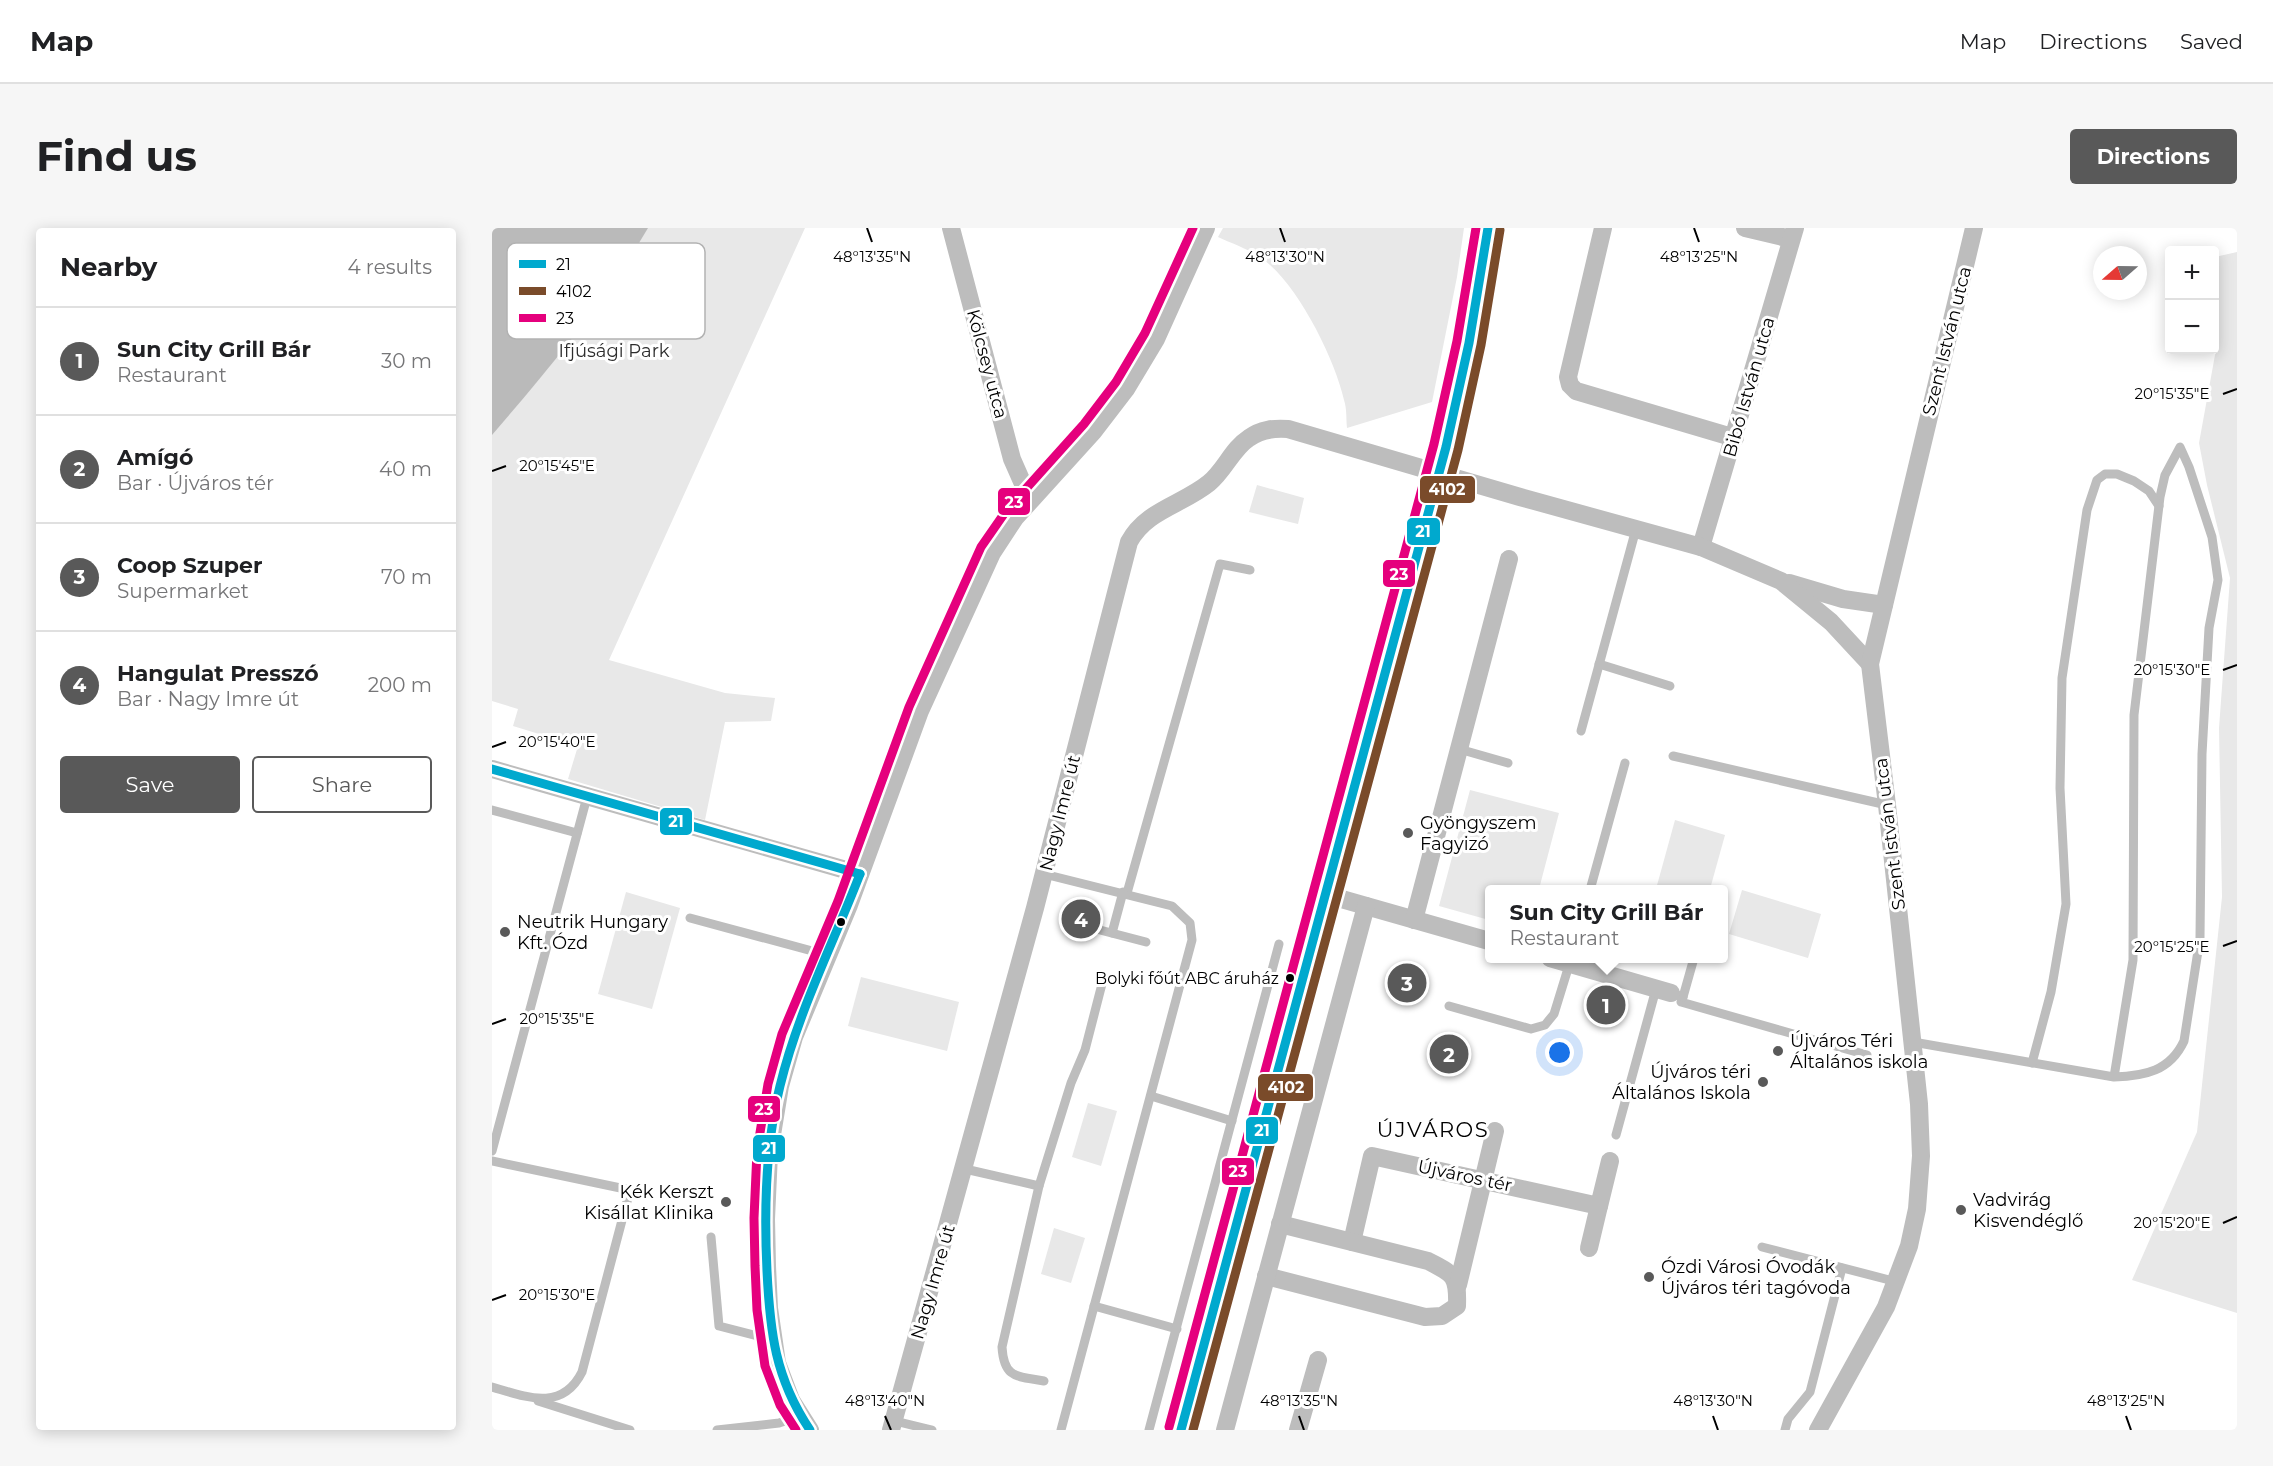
<!DOCTYPE html>
<html lang="en">
<head>
<meta charset="utf-8">
<style>
	body { margin:0; font-family:Montserrat,sans-serif; background:#f6f6f6; color:#202124 }
	.controls { position:absolute; right:18px; top:18px; display:grid; overflow:hidden; border-radius:6px; box-shadow:0 3px 15px #0003 }
	.controls button { width:54px; height:54px; display:grid; place-items:center; padding:0; border:0; border-bottom:2px solid #e0e0e0; background:#fff; color:#202124; font:30px sans-serif }
	.compass { position:absolute; left:1601px; top:18px; width:54px; height:54px; border-radius:50%; background:#fff; box-shadow:0 3px 15px #0003; rotate:250deg }
	.you { position:absolute; left:1068px; top:825px; width:21px; height:21px; margin:-15px; border:4px solid #fff; border-radius:50%; background:#1a73e8; box-shadow:0 0 0 9px #1a73e833 }
	.badge { display:grid; place-items:center; width:39px; height:39px; border-radius:50%; background:#595959; color:#fff; font-size:20px; font-weight:700 }
	.pin { position:absolute; translate:-50% -50%; border:3px solid #fff; box-shadow:0 2px 6px #0006 }
	.popup { position:absolute; left:993px; top:657px; width:243px; height:78px; box-sizing:border-box; display:grid; place-content:center; border-radius:6px; background:#fff; filter:drop-shadow(0 2px 4px #0005); font-size:20px; white-space:nowrap; color:#757577 }
	.popup b { font-size:22px; color:#202124 }
	.popup::after { content:''; position:absolute; left:50%; top:100%; margin-left:-12px; border:12px solid transparent; border-top-color:#fff }
	.list { margin:0; padding:0; list-style:none }
	h2 { display:flex; justify-content:space-between; align-items:center; height:78px; margin:0; padding:0 24px; font-size:26px }
	h2 small { font-size:20px; font-weight:400; color:#757577 }
	.list li { display:grid; grid-template-columns:39px 1fr auto; gap:18px; align-items:center; box-sizing:border-box; height:108px; padding:0 24px; border-top:2px solid #e0e0e0 }
	.list b { display:block; font-size:22px; white-space:nowrap }
	.list p { margin:0; font-size:20px; white-space:nowrap; color:#757577 }
	.list em { font-size:20px; font-style:normal; color:#757577 }
	.actions { display:flex; gap:12px; padding:18px 24px }
	.actions a { flex:1; padding:14px 0; border:2px solid #595959; border-radius:6px; text-align:center; font-size:21px; color:#595959 }
	.actions .main { background:#595959; color:#fff }
	.map { position:relative; flex:none; width:1745px; height:1202px; overflow:hidden; border-radius:6px }
	header { display:flex; align-items:center; gap:36px; box-sizing:border-box; height:84px; padding:0 30px; background:#fff; border-bottom:2px solid #e0e0e0 }
	header strong { font-size:28px }
	nav { display:flex; gap:33px; margin-inline-start:auto; font-size:21px }
	.intro { display:flex; align-items:center; justify-content:space-between; box-sizing:border-box; height:144px; padding:0 36px }
	h1 { margin:0; font-size:42px }
	.button { padding:15px 27px; border-radius:6px; background:#595959; color:#fff; font-size:21px; font-weight:700 }
	main { display:flex; gap:36px; padding:0 36px }
	aside { flex:1; background:#fff; border-radius:6px; box-shadow:0 3px 15px #0003 }
	.map>svg:first-child { display:block }
	.green { fill:#e8e8e8 }
	.water { fill:#bababa }
	.lines { fill:none; stroke-linecap:round; stroke-linejoin:round }
	.lane { stroke:#bdbdbd; stroke-width:9 }
	.street { stroke:#bdbdbd; stroke-width:18 }
	.secondary { stroke:#bfbfbf; stroke-width:26 }
	.bus-1-casing { stroke:#fff; stroke-width:14 }
	.bus-2-casing { stroke:#fff; stroke-width:14 }
	.bus-3-casing { stroke:#fff; stroke-width:14 }
	.bus-1 { stroke:#00a9ce; stroke-width:9 }
	.bus-2 { stroke:#7a4b2a; stroke-width:9 }
	.bus-3 { stroke:#e5007d; stroke-width:9 }
	.ticks { fill:none; stroke:#000; stroke-width:2 }
	.poi-dot { fill:#595959; stroke:#fff; stroke-width:2 }
	.bus-dot { fill:#000; stroke:#fff; stroke-width:2 }
	.labels { text-anchor:middle; dominant-baseline:central; stroke-width:6; stroke-linejoin:round; paint-order:stroke }
	.bus-label { font-size:16px; fill:#000; stroke:#fff; text-anchor:end }
	.street-label { font-size:18px; fill:#000; stroke:#fff }
	.park-label { font-size:18px; fill:#2d2d2d; stroke:#fff }
	.poi-label { font-size:18px; fill:#000; stroke:#fff; text-anchor:start }
	.quarter-label { font-size:21px; letter-spacing:1.5px; fill:#000; stroke:#fff }
	.key { fill:#fff; stroke:#b2b2b2; stroke-width:1.5 }
	.key-label { font-size:16px; fill:#000 }
	.ticks-label { font-size:15px; text-anchor:middle; fill:#000; stroke:#fff; stroke-width:6; stroke-linejoin:round; paint-order:stroke }
	.line-badge { stroke:#fff; stroke-width:2 }
	.badge-label { font-size:16px; text-anchor:middle; font-weight:bold; fill:#fff }
</style>
</head>
<body>
<header>
<strong>Map</strong>
<nav><a>Map</a><a>Directions</a><a>Saved</a></nav>
</header>
<div class="intro"><h1>Find us</h1><a class="button">Directions</a></div>
<main>
<aside>
<h2>Nearby<small>4 results</small></h2>
<ul class="list">
<li><span class="badge">1</span><div><b>Sun City Grill Bár</b><p>Restaurant</p></div><em>30 m</em></li>
<li><span class="badge">2</span><div><b>Amígó</b><p>Bar · Újváros tér</p></div><em>40 m</em></li>
<li><span class="badge">3</span><div><b>Coop Szuper</b><p>Supermarket</p></div><em>70 m</em></li>
<li><span class="badge">4</span><div><b>Hangulat Presszó</b><p>Bar · Nagy Imre út</p></div><em>200 m</em></li>
</ul>
<div class="actions"><a class="main">Save</a><a>Share</a></div>
</aside>
<div class="map">
<svg width="1745" height="1202" viewBox="0 0 1745 1202">
	<rect width="100%" height="100%" fill="#fff"/>
	<g class="green">
		<polygon points="0,0 313,0 117,432 233,465 283,470 279,493 233,494 213,592 76,551 86,518 21,498 26,481 0,473"/>
		<path d="M731,0h241l-7,49 -25,125 -85,26c-1,-10 0,-19 -3,-28 -9,-41 -46,-115 -80,-140 -13,-10 -31,-16 -46,-23z"/>
		<polygon points="1745,24 1745,1085 1640,1052 1705,904 1730,669 1727,500 1738,350 1715,257 1707,215 1725,116 1722,92 1723,29"/>
		<polygon points="765,257 812,270 806,296 757,284"/>
		<polygon points="978,562 1067,585 1047,661 997,662 997,692 947,678"/>
		<polygon points="1183,592 1233,607 1218,661 1164,661"/>
		<polygon points="1250,662 1329,686 1316,730 1237,706"/>
		<polygon points="134,664 188,680 160,781 106,766"/>
		<polygon points="369,749 467,774 455,823 356,798"/>
		<polygon points="596,875 625,883 609,938 580,929"/>
		<polygon points="562,1000 593,1010 579,1055 549,1046"/>
	</g>
	<path class="water" d="M0,0h156c-44,75 -100,142 -156,207z"/>
	<g class="lines">
		<g class="lane">
			<polyline points="1107,436 1178,458"/>
			<polyline points="1089,503 1144,301"/>
			<polyline points="967,521 1016,535"/>
			<polyline points="1181,528 1395,577"/>
			<polyline points="0,582 85,605"/>
			<polyline points="552,646 680,678 698,695 700,712 569,1202"/>
			<polyline points="1098,662 1133,535"/>
			<polyline points="635,665 728,336 758,342"/>
			<polyline points="198,690 335,727"/>
			<polyline points="608,702 654,714"/>
			<polyline points="620,705 631,664"/>
			<polyline points="1179,765 1191,769 1189,774 1375,827"/>
			<polyline points="1191,769 1202,730"/>
			<polyline points="957,778 1039,801 1053,797 1062,786 1078,734"/>
			<path d="M1421,814l201,35c31,-1 56,-6 70,-36l16,-103 2,-184 7,-126 9,-48 -6,-43 -23,-70 -9,-20 -15,28 -5,22 -26,218 -1,245 -19,117"/>
			<polyline points="1540,835 1559,764 1574,676 1568,560 1570,450 1595,282 1605,252 1613,246 1625,246 1642,253 1657,263 1667,278"/>
			<polyline points="659,868 740,893"/>
			<polyline points="1124,907 1164,761"/>
			<polyline points="0,923 95,569"/>
			<path d="M0,933l138,29 -48,182c-20,40 -56,25 -90,15"/>
			<polyline points="473,941 547,958"/>
			<polyline points="219,1009 227,1098 281,1112"/>
			<polyline points="1270,1019 1405,1054"/>
			<polyline points="602,1078 685,1101"/>
			<path d="M552,1153c-27,-5 -40,-2 -42,-34l37,-161 32,-103 14,-33 18,-70"/>
			<polyline points="46,1173 138,1202"/>
			<polyline points="403,1193 440,1202"/>
			<polyline points="225,1202 287,1195 308,1188"/>
			<polyline points="657,1202 787,716"/>
			<polyline points="1293,1202 1296,1191 1318,1164 1350,1040"/>
		</g>
		<g class="street">
			<polyline points="459,0 520,231 531,256 541,268"/>
			<polyline points="1111,0 1076,149 1078,157 1084,163 1243,210"/>
			<polyline points="1253,0 1299,11"/>
			<polyline points="1209,319 1303,0"/>
			<polyline points="1297,355 1351,371 1392,377"/>
			<polyline points="0,541 368,646"/>
			<polyline points="832,666 997,713"/>
			<polyline points="922,692 1017,331"/>
			<polyline points="1058,730 1179,765"/>
			<polyline points="860,1014 880,928 1107,978 1118,933"/>
			<polyline points="1097,1020 1107,978"/>
			<path d="M774,1048l159,41 17,-1 15,-10c1,-30 -3,-32 -29,-45l-148,-37"/>
			<polyline points="966,1057 1003,903"/>
			<polyline points="318,1202 299,1172 285,1135 277,1080 275,1038 274,991 277,925 288,858 302,809 357,677 428,483 500,325 523,290 601,204 634,161 664,111 714,0"/>
			<path d="M399,1202l144,-522 94,-366c17,-32 53,-37 80,-59 16,-13 23,-34 40,-45 12,-9 25,-10 39,-9l232,68 181,50 80,34 50,41 39,42"/>
			<polyline points="733,1202 874,678"/>
			<polyline points="806,1202 826,1132"/>
			<polyline points="1326,1202 1394,1079 1417,1018 1425,981 1429,928 1427,876 1395,577 1378,436 1482,0"/>
		</g>
		<polyline class="secondary" points="689,1202 954,219 977,115 996,0"/>
		<g class="bus-1-casing">
			<g id="bus-1">
				<polyline points="0,541 368,646"/>
				<path d="M318,1202c-35,-52 -40,-98 -43,-159 -3,-61 -2,-125 13,-185 18,-74 53,-142 80,-212"/>
				<polyline points="689,1202 954,219 977,115 996,0"/>
			</g>
		</g>
		<g class="bus-2-casing">
			<polyline id="bus-2" points="701,1202 966,222 989,117 1008,2"/>
		</g>
		<g class="bus-3-casing">
			<g id="bus-3">
				<polyline points="677,1199 942,216 965,113 984,0"/>
				<polyline points="304,1202 288,1177 273,1138 265,1082 263,1038 262,990 265,923 276,856 290,806 346,673 417,479 489,319 514,283 592,196 624,154 653,105 701,0"/>
			</g>
		</g>
		<use href="#bus-1" class="bus-1"/>
		<use href="#bus-2" class="bus-2"/>
		<use href="#bus-3" class="bus-3"/>
	</g>
	<path class="ticks" d="M375,0l5,14M788,0l5,14M1202,0l5,14M1731,166l14,-5M0,243l14,-5M1731,442l14,-5M0,519l14,-5M1731,718l14,-5M0,796l14,-5M1731,995l14,-6M0,1072l14,-5M393,1188l6,14M807,1188l5,14M1221,1188l5,14M1634,1188l5,14"/>
	<g class="poi-dot">
		<circle cx="916" cy="605" r="6"/>
		<circle cx="13" cy="704" r="6"/>
		<circle cx="1286" cy="823" r="6"/>
		<circle cx="1271" cy="854" r="6"/>
		<circle cx="234" cy="974" r="6"/>
		<circle cx="1469" cy="982" r="6"/>
		<circle cx="1157" cy="1049" r="6"/>
	</g>
	<g class="bus-dot">
		<circle cx="349" cy="694" r="5"/>
		<circle cx="798" cy="750" r="5"/>
	</g>
	<g class="labels">
		<g class="bus-label">
			<text x="787" y="750">Bolyki főút ABC áruház</text>
		</g>
		<g class="street-label">
			<text transform="translate(1455 113) rotate(-76)">Szent István utca</text>
			<text transform="translate(495 136) rotate(75)">Kölcsey utca</text>
			<text transform="translate(1257 159) rotate(-74)">Bibó István utca</text>
			<text transform="translate(568 585) rotate(-76)">Nagy Imre út</text>
			<text transform="translate(1398 606) rotate(-97)">Szent István utca</text>
			<text transform="translate(973 948) rotate(12)">Újváros tér</text>
			<text transform="translate(441 1054) rotate(-74)">Nagy Imre út</text>
		</g>
		<g class="park-label">
			<text x="122" y="123">Ifjúsági Park</text>
		</g>
		<g class="poi-label">
			<text x="928" y="595">Gyöngyszem<tspan x="928" dy="21">Fagyizó</tspan></text>
			<text x="25" y="694">Neutrik Hungary<tspan x="25" dy="21">Kft. Ózd</tspan></text>
			<text x="1298" y="813">Újváros Téri<tspan x="1298" dy="21">Általános iskola</tspan></text>
			<text x="1259" y="844" text-anchor="end">Újváros téri<tspan x="1259" dy="21">Általános Iskola</tspan></text>
			<text x="222" y="964" text-anchor="end">Kék Kerszt<tspan x="222" dy="21">Kisállat Klinika</tspan></text>
			<text x="1481" y="972">Vadvirág<tspan x="1481" dy="21">Kisvendéglő</tspan></text>
			<text x="1169" y="1039">Ózdi Városi Óvodák<tspan x="1169" dy="21">Újváros téri tagóvoda</tspan></text>
		</g>
		<g class="quarter-label">
			<text x="941" y="901">ÚJVÁROS</text>
		</g>
	</g>
	<rect x="15" y="15" width="198" height="96" rx="9" class="key"/>
	<rect x="27" y="32" width="27" height="8" fill="#00a9ce"/>
	<rect x="27" y="59" width="27" height="8" fill="#7a4b2a"/>
	<rect x="27" y="86" width="27" height="8" fill="#e5007d"/>
	<g class="key-label">
		<text x="64" y="42">21</text>
		<text x="64" y="69">4102</text>
		<text x="64" y="96">23</text>
	</g>
	<g class="ticks-label">
		<text x="380" y="34">48°13'35"N</text>
		<text x="793" y="34">48°13'30"N</text>
		<text x="1207" y="34">48°13'25"N</text>
		<text x="1680" y="171">20°15'35"E</text>
		<text x="65" y="243">20°15'45"E</text>
		<text x="1680" y="447">20°15'30"E</text>
		<text x="65" y="519">20°15'40"E</text>
		<text x="1680" y="724">20°15'25"E</text>
		<text x="65" y="796">20°15'35"E</text>
		<text x="1680" y="1000">20°15'20"E</text>
		<text x="65" y="1072">20°15'30"E</text>
		<text x="393" y="1178">48°13'40"N</text>
		<text x="807" y="1178">48°13'35"N</text>
		<text x="1221" y="1178">48°13'30"N</text>
		<text x="1634" y="1178">48°13'25"N</text>
	</g>
	<g class="line-badge">
		<rect x="927" y="247" width="57" height="29" rx="6" fill="#7a4b2a"/>
		<rect x="505" y="259" width="34" height="29" rx="6" fill="#e5007d"/>
		<rect x="914" y="289" width="35" height="29" rx="6" fill="#00a9ce"/>
		<rect x="890" y="331" width="34" height="29" rx="6" fill="#e5007d"/>
		<rect x="167" y="579" width="34" height="29" rx="6" fill="#00a9ce"/>
		<rect x="765" y="845" width="57" height="29" rx="6" fill="#7a4b2a"/>
		<rect x="255" y="867" width="34" height="28" rx="6" fill="#e5007d"/>
		<rect x="753" y="888" width="34" height="29" rx="6" fill="#00a9ce"/>
		<rect x="260" y="906" width="34" height="29" rx="6" fill="#00a9ce"/>
		<rect x="729" y="929" width="34" height="29" rx="6" fill="#e5007d"/>
	</g>
	<g class="badge-label">
		<text x="955" y="267">4102</text>
		<text x="522" y="280">23</text>
		<text x="931" y="309">21</text>
		<text x="907" y="352">23</text>
		<text x="184" y="599">21</text>
		<text x="794" y="865">4102</text>
		<text x="272" y="887">23</text>
		<text x="770" y="908">21</text>
		<text x="277" y="926">21</text>
		<text x="746" y="949">23</text>
	</g>
</svg>
<div class="controls">
<button>+</button>
<button>−</button>
</div>
<svg class="compass" viewBox="-18 -18 36 36"><path d="M0-13l5 13h-10z" fill="#e53935"/><path d="M0 13l5-13h-10z" fill="#757577"/></svg>
<div class="you"></div>
<div class="pin badge" style="left:1114px;top:777px">1</div>
<div class="popup"><b>Sun City Grill Bár</b>Restaurant</div>
<div class="pin badge" style="left:957px;top:826px">2</div>
<div class="pin badge" style="left:915px;top:755px">3</div>
<div class="pin badge" style="left:589px;top:691px">4</div>
</div>
</main>
</body>
</html>
